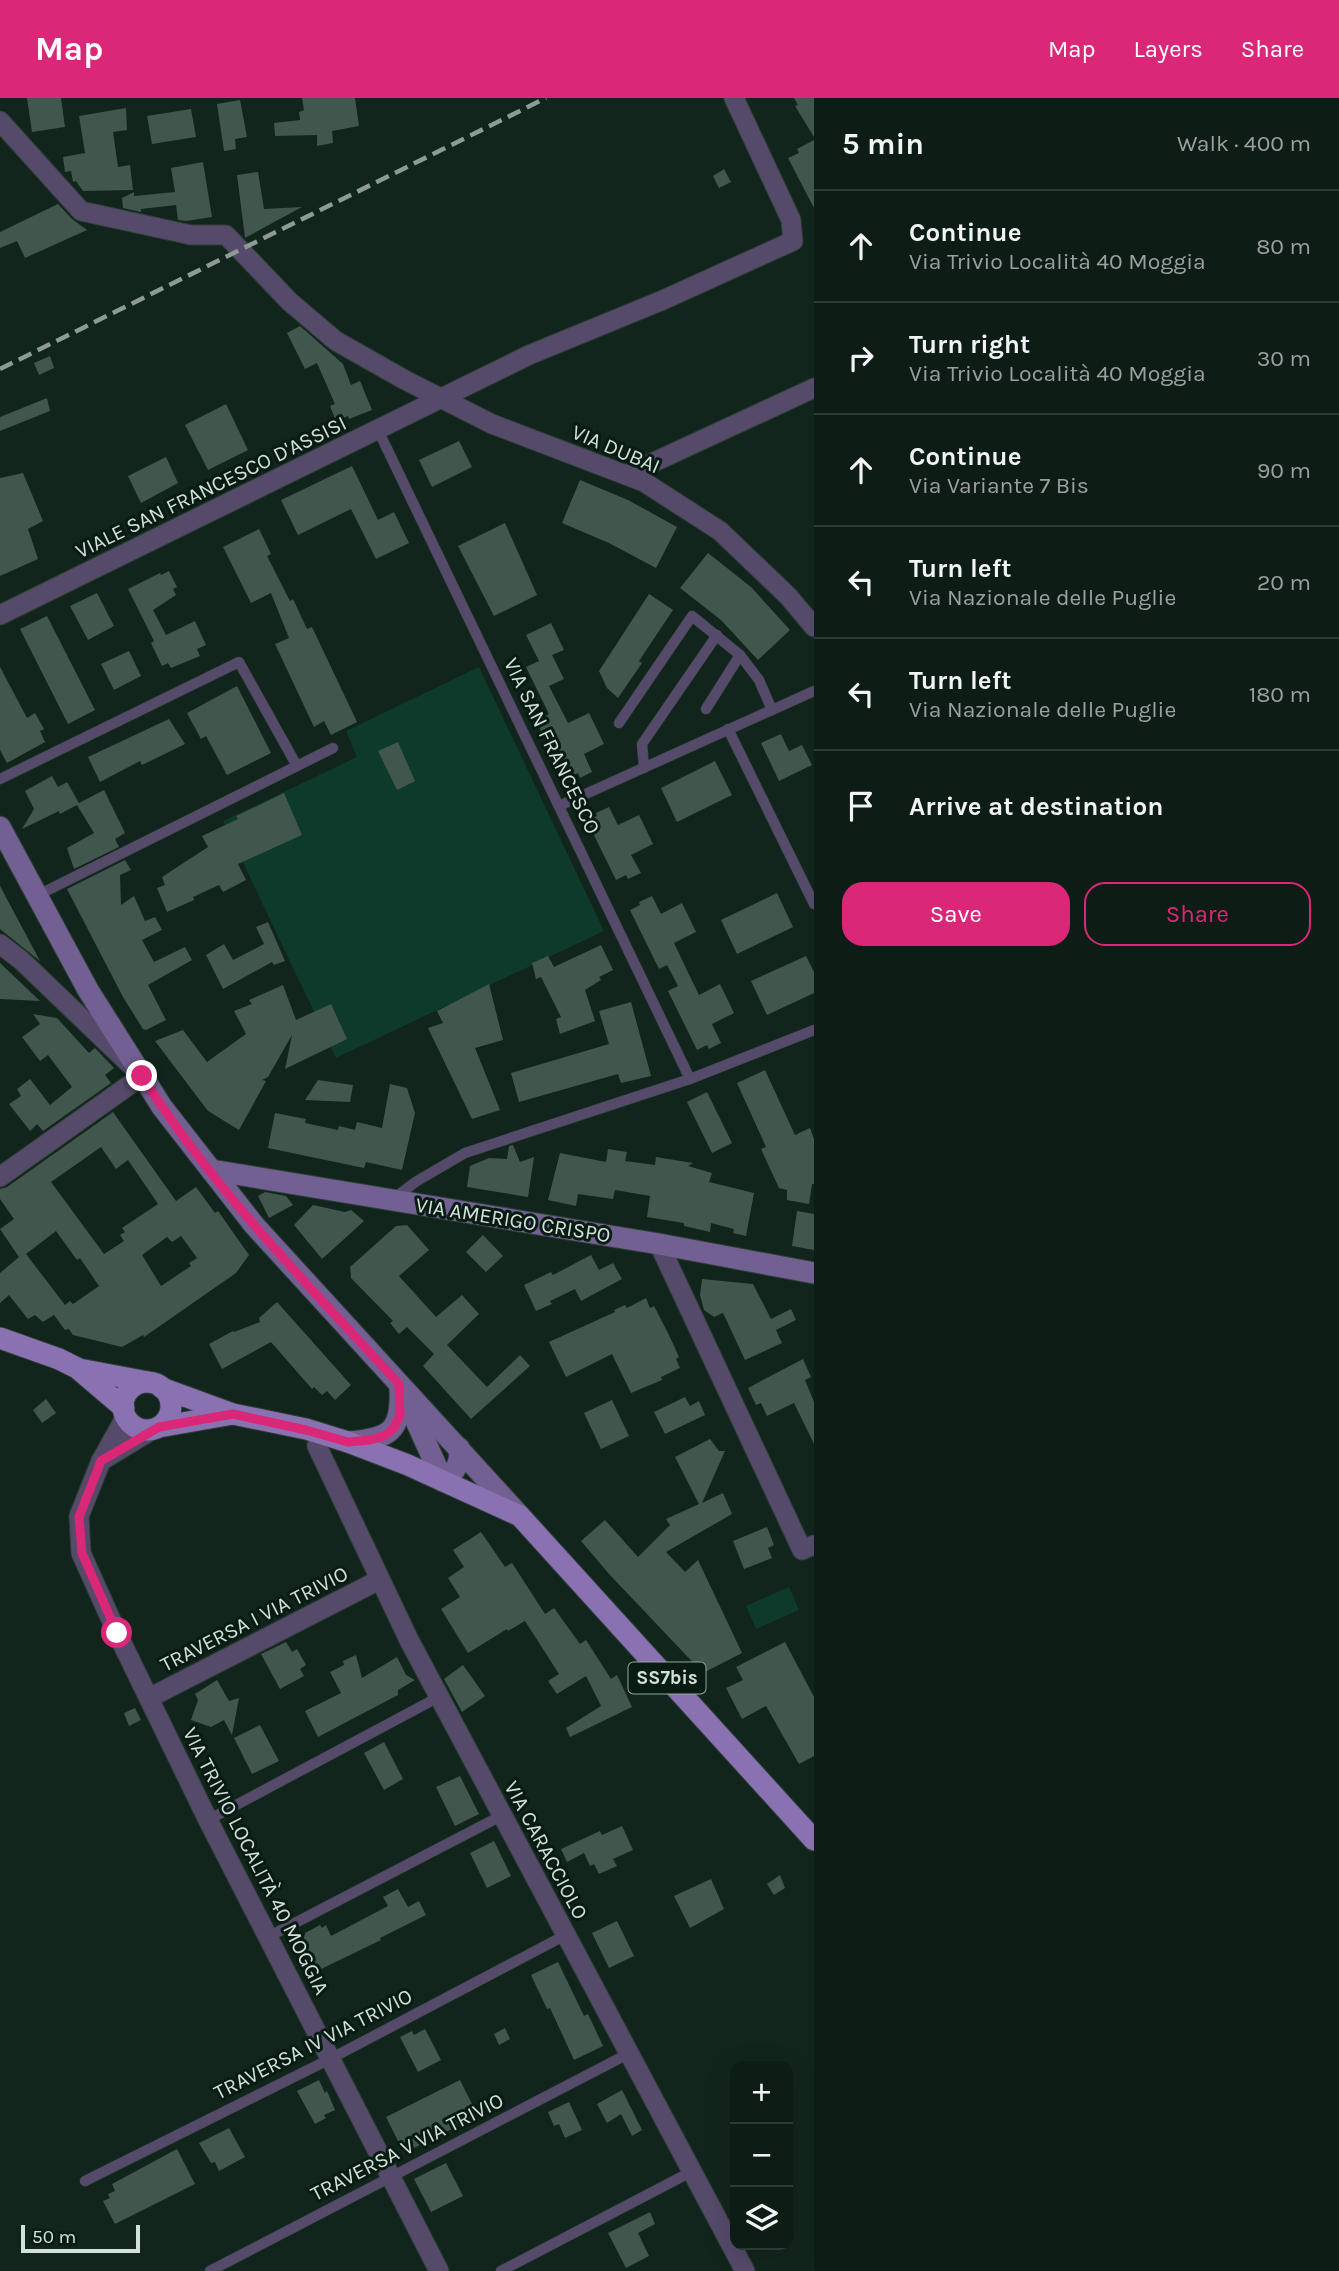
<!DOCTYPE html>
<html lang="en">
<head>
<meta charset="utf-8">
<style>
	body { margin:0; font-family:Karla,sans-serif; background:#1c2923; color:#f1f3f6 }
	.controls { position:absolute; right:21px; bottom:21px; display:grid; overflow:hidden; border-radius:14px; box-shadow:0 7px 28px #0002 }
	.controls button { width:63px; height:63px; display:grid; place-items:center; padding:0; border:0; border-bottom:2px solid #2e3a35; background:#0e1c16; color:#f1f3f6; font:35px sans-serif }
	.scale { position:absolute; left:21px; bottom:18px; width:119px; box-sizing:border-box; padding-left:7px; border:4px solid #d4e0da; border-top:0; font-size:19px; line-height:24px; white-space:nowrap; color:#d4e0da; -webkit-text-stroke:5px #091c14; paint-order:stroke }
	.stop { position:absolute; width:21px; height:21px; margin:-16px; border:5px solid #db2777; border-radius:50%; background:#fff }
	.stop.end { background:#db2777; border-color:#fff; box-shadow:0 2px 7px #0008 }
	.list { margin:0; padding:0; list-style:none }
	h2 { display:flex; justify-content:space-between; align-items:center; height:91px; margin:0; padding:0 28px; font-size:30px }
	h2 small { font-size:23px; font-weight:400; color:#9ba1a1 }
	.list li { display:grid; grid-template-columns:46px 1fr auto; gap:21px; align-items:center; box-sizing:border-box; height:112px; padding:0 28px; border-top:2px solid #2e3a35 }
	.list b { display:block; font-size:26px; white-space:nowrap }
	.list p { margin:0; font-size:23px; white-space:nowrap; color:#9ba1a1 }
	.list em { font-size:23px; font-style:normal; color:#9ba1a1 }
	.actions { display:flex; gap:14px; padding:21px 28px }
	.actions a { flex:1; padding:16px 0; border:2px solid #db2777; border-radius:21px; text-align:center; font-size:24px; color:#db2777 }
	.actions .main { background:#db2777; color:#fff }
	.icon { flex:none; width:38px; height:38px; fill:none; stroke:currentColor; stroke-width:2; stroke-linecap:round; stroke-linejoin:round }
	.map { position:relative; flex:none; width:814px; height:2173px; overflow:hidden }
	header { display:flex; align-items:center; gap:42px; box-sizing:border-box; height:98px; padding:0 35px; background:#db2777; color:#fff }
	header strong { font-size:33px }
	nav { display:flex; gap:38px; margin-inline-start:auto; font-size:24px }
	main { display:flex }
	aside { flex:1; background:#0e1c16 }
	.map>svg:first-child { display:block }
	.green { fill:#0d3a2a }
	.building { fill:#41564c; fill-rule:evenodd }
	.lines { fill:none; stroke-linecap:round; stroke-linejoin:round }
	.lane-casing { stroke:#2d3f37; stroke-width:11 }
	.street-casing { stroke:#2d3f37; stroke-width:21 }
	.secondary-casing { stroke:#2d3f37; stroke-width:23 }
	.primary-casing { stroke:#2d3f37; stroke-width:23 }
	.lane { stroke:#554a69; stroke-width:10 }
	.street { stroke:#554a69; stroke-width:19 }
	.secondary { stroke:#736092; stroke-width:21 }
	.primary { stroke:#8a71b2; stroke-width:21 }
	.rail { stroke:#8d9b94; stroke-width:4.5; stroke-dasharray:14 7; stroke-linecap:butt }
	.route { stroke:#db2777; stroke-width:9 }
	.labels { text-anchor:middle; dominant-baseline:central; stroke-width:6; stroke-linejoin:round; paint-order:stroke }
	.shield { fill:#091c14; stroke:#97a59f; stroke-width:2 }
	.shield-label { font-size:19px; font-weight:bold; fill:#d4e0da }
	.street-label { font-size:21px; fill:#d4e0da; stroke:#091c14 }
</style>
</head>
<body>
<header>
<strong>Map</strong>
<nav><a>Map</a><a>Layers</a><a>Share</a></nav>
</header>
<main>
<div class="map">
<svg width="814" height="2173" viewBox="0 0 814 2173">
	<rect width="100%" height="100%" fill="#12251d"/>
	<g class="green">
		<polygon points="479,569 604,833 336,960 223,723 357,659 346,633"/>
		<polygon points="789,1489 799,1512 756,1531 746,1508"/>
	</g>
	<g class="building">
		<polygon points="27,0 61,0 65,29 32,34"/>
		<polygon points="302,0 355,0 359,28 332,33 333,45 317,48 317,37 275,38 274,25 300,22 299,14 304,12"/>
		<polygon points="794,0 814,0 814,39 795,8 798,7"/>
		<polygon points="240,2 247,39 235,41 236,51 224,53 217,6"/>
		<polygon points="126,10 127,32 113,34 118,69 130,67 133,92 83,93 76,83 73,84 71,73 65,74 63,59 85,55 79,18"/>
		<polygon points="191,11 196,39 152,46 147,18"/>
		<polygon points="814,42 814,110 788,60 799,55 797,51"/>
		<polygon points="203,64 212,119 186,123 178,122 176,107 141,111 141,114 123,110 122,100 134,94 134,98 175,94 171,70"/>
		<polygon points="724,71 731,84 719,90 713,78"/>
		<polygon points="258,74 264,111 302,109 245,140 237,77"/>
		<polygon points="58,106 72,121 87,132 25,160 17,143 0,150 0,134"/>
		<polygon points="300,228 343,266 351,287 360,283 372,312 349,321 348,318 336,323 330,308 335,306 317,265 305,271 287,235"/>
		<polygon points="50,258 54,270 39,277 34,265"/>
		<polygon points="47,300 50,313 0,333 0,319"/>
		<polygon points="226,306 248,352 208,372 185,327"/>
		<polygon points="459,343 472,369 432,389 419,362"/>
		<polygon points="166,359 178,385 141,405 128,378"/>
		<polygon points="352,368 378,422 394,414 409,445 376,461 351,411 298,437 281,402"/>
		<polygon points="23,375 43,423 28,431 38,461 0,478 0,380"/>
		<polygon points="580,382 628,402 677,429 656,470 609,445 562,425"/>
		<polygon points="505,425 537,497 494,518 458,448"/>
		<polygon points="259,431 271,456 267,458 290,503 293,501 307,531 312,529 357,624 331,637 324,623 314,629 275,546 289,540 271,495 251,505 223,449"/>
		<polygon points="708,455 751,489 790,532 758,562 721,522 680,490"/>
		<polygon points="169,473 177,489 173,491 176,497 153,512 166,537 195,523 206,547 197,551 200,558 171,570 168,565 162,568 151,545 154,543 128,491 160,475 161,477"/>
		<polygon points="97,495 114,528 88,542 70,508"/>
		<polygon points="649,496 673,512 639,563 642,565 618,600 607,590 599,573"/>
		<polygon points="47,518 95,612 68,626 20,531"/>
		<polygon points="551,525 564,552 552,557 564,581 549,588 568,625 589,615 604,646 584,656 592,674 580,680 578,675 565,682 536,623 549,616 526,569 539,563 526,537"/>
		<polygon points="129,553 141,578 114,592 101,566"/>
		<polygon points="0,569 27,620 35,615 44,631 40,633 45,644 7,665 0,652"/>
		<polygon points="237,588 271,655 227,677 206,638 201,641 187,615"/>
		<polygon points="169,621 185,646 142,667 140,663 100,684 88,659"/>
		<polygon points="781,636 789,653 802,647 812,667 779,683 761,645"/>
		<polygon points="398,644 415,683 397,692 378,653"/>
		<polygon points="715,663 732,697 677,724 661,690"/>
		<polygon points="52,678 58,689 67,684 79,705 104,692 125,735 115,741 119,749 74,771 67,750 94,735 77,707 60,716 59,713 22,731 34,711 25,693"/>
		<polygon points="284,695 302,737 238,766 246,782 223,794 219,787 193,799 194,802 167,814 157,790 165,787 162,779 208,749 202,738 238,721 236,718"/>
		<polygon points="609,709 618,727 639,717 653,746 631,757 641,775 628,781 626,777 616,782 587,723 597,718 596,715"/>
		<polygon points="125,762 131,772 120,777 121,807 134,798 145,823 155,819 162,832 142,842 154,864 185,849 192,862 148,887 166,922 146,932 143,931 123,899 67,791"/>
		<polygon points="0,788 40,863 0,831"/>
		<polygon points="777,795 793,829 737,856 721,822"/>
		<polygon points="652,798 661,816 682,805 696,834 674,845 683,864 699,897 720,886 734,915 712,926 721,945 709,951 707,947 697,952 668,893 678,888 667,867 659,871 630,812 640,807 639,804"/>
		<polygon points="268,824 285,863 274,867 272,864 223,891 206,857 224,846 233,862 264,846 256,829"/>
		<polygon points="601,847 613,872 599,879 601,882 585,892 595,923 560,936 556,921 561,919 541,879 536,881 532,865 548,858 554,869"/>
		<polygon points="806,858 814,874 814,895 767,917 751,883"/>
		<polygon points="0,865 40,903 0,901"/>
		<polygon points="489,886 503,942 475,950 500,1012 472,1021 428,930 443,925 437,913"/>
		<polygon points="283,887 296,922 331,906 347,941 285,971 292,937 268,979 262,982 266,983 239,1032 208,1013 155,943 183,932 207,964 246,936 234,913 252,906 249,902"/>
		<polygon points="631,904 651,978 621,985 618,976 519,1004 511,975 609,946 599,913"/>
		<polygon points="33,916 57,920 89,955 95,950 114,970 105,977 111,985 43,1033 37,1026 30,1033 9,1006 21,998 17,991 30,981 50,1007 72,989 48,957 40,963 22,939 40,926"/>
		<polygon points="765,972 795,1037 810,1030 814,1041 814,1086 812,1086 809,1106 787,1102 787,1092 779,1090 761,1051 766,1049 737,985"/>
		<polygon points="318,982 353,987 350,1004 305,1002"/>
		<polygon points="390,986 407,990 415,1015 402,1072 366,1064 364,1070 268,1050 275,1015 306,1021 305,1025 338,1032 339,1028 355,1032 357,1024 382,1030"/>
		<polygon points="707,994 732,1045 712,1055 687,1004"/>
		<path d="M113,1014l63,89 20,-14 19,26 3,-2 31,44 -13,18 -92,64 -1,-2 -21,12 -49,-12 -4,-6 -4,1 -11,-15 -11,7 -8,-7 -7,4 -19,-24 -9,8v-30l19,-16 -19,-28 14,-10 -14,-20v-10l7,-2zM101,1049l15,22 12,-9 30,44 -36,24 3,4 -5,3 4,6 -20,13 -53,-72zM56,1133l21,29 3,-2 19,28 -26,18 -3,-3 -5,4 -39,-51zM181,1138l16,22 -8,5 2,3 -30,20 -19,-31 25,-18 5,5z"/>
		<polygon points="513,1047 520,1064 534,1059 528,1099 467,1089 470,1068 489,1060 507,1061 509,1048"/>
		<polygon points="608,1051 627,1054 625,1063 655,1067 656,1059 693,1065 688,1068 712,1075 709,1084 754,1095 746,1138 733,1135 734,1131 711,1125 710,1134 684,1128 684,1125 647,1119 650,1098 615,1092 613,1101 578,1096 576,1108 548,1102 560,1055 606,1064"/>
		<polygon points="265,1094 286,1098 293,1107 269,1120 258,1098"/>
		<polygon points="313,1107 345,1114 351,1112 364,1123 322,1161 294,1127"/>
		<polygon points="797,1113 814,1116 814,1152 792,1148"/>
		<polygon points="407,1127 429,1152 399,1178 436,1219 462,1197 479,1216 447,1247 487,1289 520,1257 530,1268 471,1321 423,1268 434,1256 407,1229 399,1236 390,1225 393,1223 351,1180 350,1169 396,1128"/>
		<polygon points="483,1137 503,1158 486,1174 466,1154"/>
		<polygon points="591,1157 599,1172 613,1165 622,1181 581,1203 575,1191 550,1203 552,1206 536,1213 524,1187 551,1174 553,1177"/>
		<polygon points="702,1181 753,1186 771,1221 791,1211 796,1222 776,1232 782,1245 745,1262 723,1215 714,1219 704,1212 700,1197"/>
		<polygon points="646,1200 650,1210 654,1208 669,1237 679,1259 676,1261 680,1270 661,1279 662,1282 631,1295 612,1256 566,1279 549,1244 615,1214 614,1212 625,1207 627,1210"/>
		<polygon points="277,1204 351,1287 335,1302 327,1293 322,1297 314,1289 312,1291 271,1244 222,1271 209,1246 233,1233 234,1234 260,1224 259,1220"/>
		<polygon points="803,1261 811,1279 805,1282 814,1304 814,1346 794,1305 767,1318 761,1305 756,1307 748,1290"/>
		<polygon points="685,1299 690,1308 699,1303 705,1317 665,1336 654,1314"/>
		<polygon points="46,1301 56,1315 42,1325 33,1312"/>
		<polygon points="612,1302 629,1338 601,1351 584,1315"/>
		<polygon points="710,1341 719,1353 725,1353 702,1405 723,1395 732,1416 666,1454 685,1474 698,1462 742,1555 703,1575 609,1476 581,1443 605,1422 638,1459 670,1427 666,1421 699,1406 675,1359"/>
		<polygon points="767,1429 774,1447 768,1450 772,1460 744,1471 733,1443"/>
		<polygon points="481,1434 505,1469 512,1465 545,1516 554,1510 580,1546 586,1542 611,1581 617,1577 632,1609 570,1639 566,1630 601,1608 586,1578 557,1596 548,1583 559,1576 525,1523 508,1533 507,1531 468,1555 441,1511 460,1499 448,1480 464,1469 453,1452"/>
		<polygon points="286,1544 292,1554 297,1551 306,1567 300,1571 304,1578 280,1591 261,1556"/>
		<polygon points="785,1544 814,1599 814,1658 799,1666 766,1608 742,1621 726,1590 743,1582 736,1569"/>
		<polygon points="356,1557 362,1580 397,1559 406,1577 415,1582 398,1592 398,1597 318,1639 305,1613 341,1595 330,1574 344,1567 343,1563"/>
		<polygon points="463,1567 485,1598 462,1614 444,1581"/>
		<polygon points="217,1582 229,1603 239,1600 232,1637 224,1622 211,1629 191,1622 198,1602 195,1596"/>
		<polygon points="135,1610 141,1622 129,1628 124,1615"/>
		<polygon points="260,1627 279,1663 252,1676 234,1640"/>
		<polygon points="384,1644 403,1681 384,1692 364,1655"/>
		<polygon points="460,1678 479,1716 455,1728 436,1689"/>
		<polygon points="622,1728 633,1752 613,1761 617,1768 599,1776 594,1766 590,1768 584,1755 567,1764 561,1751 600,1733 602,1737"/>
		<polygon points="494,1743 511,1778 487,1790 470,1755"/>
		<polygon points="780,1777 785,1790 774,1797 767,1786"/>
		<polygon points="711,1781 724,1811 690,1830 674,1798"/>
		<polygon points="398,1791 408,1809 419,1803 426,1817 380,1840 381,1842 317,1873 300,1840 305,1837 305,1835 320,1827 322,1830 326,1827 331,1838 388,1808 383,1799"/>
		<polygon points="617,1823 634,1858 609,1870 592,1835"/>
		<polygon points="558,1864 584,1918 588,1916 603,1948 574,1962 550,1910 547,1911 531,1877"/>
		<polygon points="505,1930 510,1941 499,1947 494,1936"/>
		<polygon points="425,1931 441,1962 418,1974 400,1939 412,1933 414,1937"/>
		<polygon points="319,1982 325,1995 327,1993 335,2012 324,2017 326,2020 315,2026 297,1993"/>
		<polygon points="460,1982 478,2018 404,2055 386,2019"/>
		<polygon points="622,1992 642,2032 632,2038 621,2016 607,2025 597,2006"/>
		<polygon points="569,2004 582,2032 565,2040 559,2026 554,2028 548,2014"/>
		<polygon points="229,2030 245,2059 219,2073 215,2064 211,2065 199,2045"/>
		<polygon points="177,2051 195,2086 115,2126 103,2103 110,2100 108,2096 115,2093 112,2086"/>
		<polygon points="446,2065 463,2098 431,2114 414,2081"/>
		<polygon points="650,2114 655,2126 638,2135 649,2158 626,2170 608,2135"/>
	</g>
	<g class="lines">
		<g class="lane-casing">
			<g id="lane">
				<polyline points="378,332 690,981"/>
				<polyline points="706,611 740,557"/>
				<polyline points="619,625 692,518 740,557 759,582 772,612"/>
				<polyline points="728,631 814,806"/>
				<polyline points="644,670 642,646 717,537"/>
				<polyline points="0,681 239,564 297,668"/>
				<polyline points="559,708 814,593"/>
				<polyline points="36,798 333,650"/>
				<polyline points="394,1100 417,1083 465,1055 690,981 814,932"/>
				<polyline points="208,1722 435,1601"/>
				<polyline points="268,1839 497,1720"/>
				<polyline points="85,2083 330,1961 558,1841"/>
				<polyline points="210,2173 622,1959"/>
				<polyline points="501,2173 687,2076"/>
			</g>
		</g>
		<g class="street-casing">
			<g id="street">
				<polyline points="0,23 81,113 191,137 226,137 290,204 336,243 405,282 492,326 644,384 720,433 788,498 814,529"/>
				<polyline points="626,377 814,290"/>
				<polyline points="0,517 529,257 663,202 793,143 791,122 734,0"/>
				<polyline points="0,846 21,862 142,978 0,1079"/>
				<polyline points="659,1146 802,1452 814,1447"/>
				<polyline points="126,1318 101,1363 79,1418 81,1455 117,1535 208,1722 439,2173"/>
				<polyline points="317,1348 409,1542 745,2173"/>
				<polyline points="101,1363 152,1332"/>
				<polyline points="149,1600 379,1482"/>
			</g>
		</g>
		<g class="secondary-casing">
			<g id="secondary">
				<polyline points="0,729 88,892 162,1009 254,1127 520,1418"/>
				<polyline points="211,1072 659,1146 814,1175"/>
				<path d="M407,1303l36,80c12,-9 19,-18 16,-33"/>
				<path d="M348,1344c41,-3 54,-10 52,-53"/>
			</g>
		</g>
		<g class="primary-casing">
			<g id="primary">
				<polyline points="0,1240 59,1261 77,1270 124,1310"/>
				<polyline points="79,1271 148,1284"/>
				<circle cx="147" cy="1308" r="24"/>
				<polyline points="162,1290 233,1316 306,1331 348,1344 408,1367 520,1418 814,1742"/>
				<polyline points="159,1329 233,1316"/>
			</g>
		</g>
		<use href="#lane" class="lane"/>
		<use href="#street" class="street"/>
		<use href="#secondary" class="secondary"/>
		<use href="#primary" class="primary"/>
		<polyline class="rail" points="0,271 546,0"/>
	</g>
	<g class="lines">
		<path class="route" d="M117,1535l-35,-80 -3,-36 22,-56 58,-34 74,-13 73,16 42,12 22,-2 14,-4 10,-8 6,-13 -1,-31c-90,-98 -186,-195 -257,-308"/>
	</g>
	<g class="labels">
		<rect class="shield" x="628.5" y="1564.5" width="77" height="31" rx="5"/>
		<g class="shield-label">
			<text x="667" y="1580">SS7bis</text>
		</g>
		<g class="street-label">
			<text transform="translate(616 351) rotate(23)">VIA DUBAI</text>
			<text transform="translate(211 389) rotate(-26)">VIALE SAN FRANCESCO D'ASSISI</text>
			<text transform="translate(552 648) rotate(64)">VIA SAN FRANCESCO</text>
			<text transform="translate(513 1122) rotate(9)">VIA AMERIGO CRISPO</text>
			<text transform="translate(254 1521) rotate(-27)">TRAVERSA I VIA TRIVIO</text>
			<text transform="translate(546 1752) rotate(62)">VIA CARACCIOLO</text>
			<text transform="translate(256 1763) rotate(63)">VIA TRIVIO LOCALITÀ 40 MOGGIA</text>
			<text transform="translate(313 1946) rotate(-27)">TRAVERSA IV VIA TRIVIO</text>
			<text transform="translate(407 2049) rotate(-27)">TRAVERSA V VIA TRIVIO</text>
		</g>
	</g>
</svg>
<div class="controls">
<button>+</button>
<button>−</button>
<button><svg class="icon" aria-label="layers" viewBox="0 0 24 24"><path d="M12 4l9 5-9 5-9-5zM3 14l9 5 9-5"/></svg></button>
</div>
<div class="scale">50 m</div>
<div class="stop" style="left:117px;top:1535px"></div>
<div class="stop end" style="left:142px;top:978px"></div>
</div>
<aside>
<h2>5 min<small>Walk · 400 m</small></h2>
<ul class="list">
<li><svg class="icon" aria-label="ahead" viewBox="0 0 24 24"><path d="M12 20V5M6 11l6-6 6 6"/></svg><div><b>Continue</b><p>Via Trivio Località 40 Moggia</p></div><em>80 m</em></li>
<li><svg class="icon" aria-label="right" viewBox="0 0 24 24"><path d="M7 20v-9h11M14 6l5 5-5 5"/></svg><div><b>Turn right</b><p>Via Trivio Località 40 Moggia</p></div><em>30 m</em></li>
<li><svg class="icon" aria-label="ahead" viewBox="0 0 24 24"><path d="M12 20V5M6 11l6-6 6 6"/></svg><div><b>Continue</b><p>Via Variante 7 Bis</p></div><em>90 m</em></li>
<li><svg class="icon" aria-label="left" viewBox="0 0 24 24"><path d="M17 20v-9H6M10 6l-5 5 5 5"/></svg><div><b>Turn left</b><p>Via Nazionale delle Puglie</p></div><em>20 m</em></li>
<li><svg class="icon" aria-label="left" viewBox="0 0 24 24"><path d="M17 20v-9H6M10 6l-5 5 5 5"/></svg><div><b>Turn left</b><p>Via Nazionale delle Puglie</p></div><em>180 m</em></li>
<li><svg class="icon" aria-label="arrive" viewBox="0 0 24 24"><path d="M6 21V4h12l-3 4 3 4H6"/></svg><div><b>Arrive at destination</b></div></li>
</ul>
<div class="actions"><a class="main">Save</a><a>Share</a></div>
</aside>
</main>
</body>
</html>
